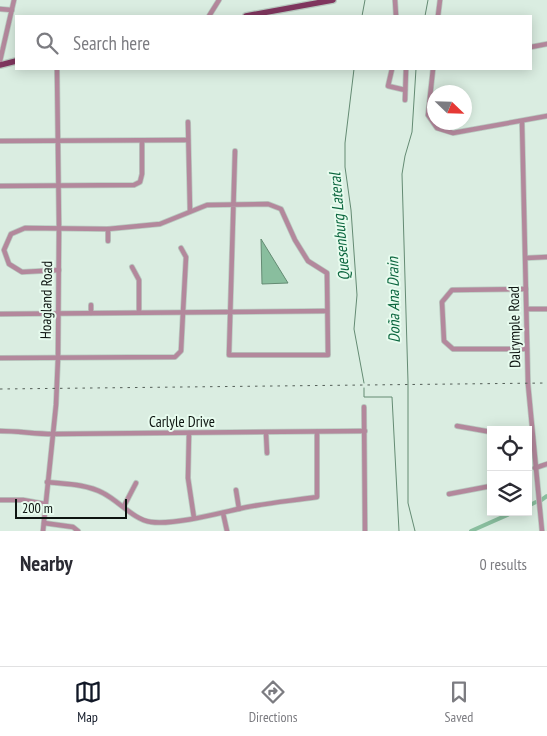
<!DOCTYPE html>
<html lang="en">
<head>
<meta charset="utf-8">
<style>
	body { margin:0; font-family:"PT Sans Narrow",sans-serif; background:#f2f2f3; color:#2b2b33 }
	.controls { position:absolute; right:15px; bottom:15px; display:grid; overflow:hidden; border-radius:0px; box-shadow:0 2px 12px #0003 }
	.controls button { width:45px; height:45px; display:grid; place-items:center; padding:0; border:0; border-bottom:1px solid #e1e1e2; background:#fff; color:#2b2b33; font:25px sans-serif }
	.compass { position:absolute; left:427px; top:85px; width:45px; height:45px; border-radius:50%; background:#fff; box-shadow:0 2px 12px #0003; rotate:113deg }
	.scale { position:absolute; left:15px; bottom:12px; width:112px; box-sizing:border-box; padding-left:5px; border:2px solid #0d1410; border-top:0; font-size:14px; line-height:18px; white-space:nowrap; color:#0d1410; -webkit-text-stroke:4px #e7fbee; paint-order:stroke }
	.list { margin:0; padding:0; list-style:none }
	h2 { display:flex; justify-content:space-between; align-items:center; height:65px; margin:0; padding:0 20px; font-size:21px }
	h2 small { font-size:16px; font-weight:400; color:#7c7c81 }
	.icon { flex:none; width:28px; height:28px; fill:none; stroke:currentColor; stroke-width:2; stroke-linecap:round; stroke-linejoin:round }
	.map { position:relative; flex:none; width:547px; height:531px; overflow:hidden }
	.search { position:absolute; background:#fff; box-shadow:0 2px 12px #0003; left:15px; right:15px; top:15px; height:55px; display:flex; align-items:center; gap:12px; box-sizing:border-box; padding:0 18px; border-radius:0px; color:#7c7c81; font-size:19px }
	.sheet { height:135px; background:#fff }
	nav { display:flex; justify-content:space-around; align-items:center; box-sizing:border-box; height:70px; border-top:1px solid #e1e1e2; background:#fff; font-size:14px; color:#7c7c81 }
	nav a { display:grid; justify-items:center; gap:2px }
	nav .on { color:#111827 }
	.map>svg:first-child { display:block }
	.water { fill:#89be9e; stroke:#648b73 }
	.lines { fill:none; stroke-linecap:round; stroke-linejoin:round }
	.stream { stroke:#648b73; stroke-width:1 }
	.canal { stroke:#89be9e; stroke-width:4 }
	.minor-casing { stroke:#b9cac0; stroke-width:6 }
	.major-casing { stroke:#b9cac0; stroke-width:8 }
	.minor { stroke:#b3889c; stroke-width:4.5 }
	.major { stroke:#7f365e; stroke-width:5.5 }
	.rail { stroke:#535e57; stroke-width:1; stroke-dasharray:2.5 5; stroke-linecap:butt }
	.labels { text-anchor:middle; dominant-baseline:central; stroke-width:4; stroke-linejoin:round; paint-order:stroke }
	.street-label { font-size:15px; fill:#0d1410; stroke:#e7fbee }
	.water-label { font-size:16px; font-style:italic; fill:#0b663e; stroke:#e7fbee }
</style>
</head>
<body>
<div class="map">
<svg width="547" height="531" viewBox="0 0 547 531">
	<rect width="100%" height="100%" fill="#daede1"/>
	<polygon class="water" points="261,239 288,283 262,284"/>
	<g class="lines">
		<g class="stream">
			<polyline points="362,16 365,0"/>
			<polyline points="425,16 428,0"/>
			<polyline points="354,69 345,143 345,167 351,210 357,295 354,329 364,383"/>
			<polyline points="364,388 364,397 392,397 399,531"/>
			<polyline points="415,531 408,503 408,382 402,174 405,156 412,132 416,69"/>
		</g>
		<g class="canal">
			<polyline points="540,501 547,496"/>
			<polyline points="528,506 536,502"/>
			<polyline points="471,531 514,512"/>
		</g>
		<g class="minor-casing">
			<g id="minor">
				<polyline points="395,0 396,16"/>
				<polyline points="0,9 12,10"/>
				<polyline points="209,16 219,0"/>
				<polyline points="438,16 440,0"/>
				<polyline points="531,47 547,44"/>
				<polyline points="0,61 14,0"/>
				<polyline points="392,69 388,86 405,90"/>
				<polyline points="433,69 428,115 437,128 453,133 547,116"/>
				<polyline points="405,100 406,69"/>
				<polyline points="188,122 190,211"/>
				<polyline points="522,122 528,384 542,531"/>
				<polyline points="0,141 188,140"/>
				<polyline points="0,186 134,185 140,182 142,174 142,141"/>
				<polyline points="108,241 108,229"/>
				<polyline points="526,258 547,257"/>
				<polyline points="132,267 139,280 139,312"/>
				<polyline points="59,270 22,272 9,264 4,250 11,234 25,228 108,229 160,224 207,205 268,204 281,209 295,240 308,261 327,273 328,355 229,355 235,151"/>
				<polyline points="526,289 452,290 442,302 444,341 453,349 527,349"/>
				<polyline points="527,309 547,309"/>
				<polyline points="91,313 91,305"/>
				<polyline points="0,314 327,311"/>
				<polyline points="0,358 175,357 181,351 183,312 186,257 181,248"/>
				<polyline points="364,407 365,531"/>
				<polyline points="457,426 491,432"/>
				<path d="M0,431c18,0 35,3 53,3l312,-3"/>
				<polyline points="189,433 188,478 194,518"/>
				<polyline points="266,433 267,453"/>
				<polyline points="535,468 547,464"/>
				<path d="M47,482c19,2 39,2 56,11 16,8 31,27 48,29 22,3 65,-8 87,-13 26,-6 53,-8 79,-12v-65"/>
				<polyline points="236,490 239,509"/>
				<polyline points="449,494 491,486"/>
				<polyline points="0,500 23,500 45,504"/>
				<polyline points="124,506 136,483"/>
				<polyline points="223,513 227,531"/>
				<polyline points="44,523 73,527 78,531"/>
				<polyline points="43,531 56,405 58,358 59,227 57,69"/>
			</g>
		</g>
		<g class="major-casing">
			<g id="major">
				<polyline points="246,16 333,0"/>
				<polyline points="0,65 16,61"/>
			</g>
		</g>
		<use href="#minor" class="minor"/>
		<use href="#major" class="major"/>
		<polyline class="rail" points="0,389 547,383"/>
	</g>
	<g class="labels">
		<g class="street-label">
			<text transform="translate(46 300) rotate(-89)">Hoagland Road</text>
			<text transform="translate(514 327) rotate(-91)">Dalrymple Road</text>
			<text x="182" y="421">Carlyle Drive</text>
		</g>
		<g class="water-label">
			<text transform="translate(339 227) rotate(-95)">Quesenburg Lateral</text>
			<text transform="translate(393 300) rotate(-91)">Doña Ana Drain</text>
		</g>
	</g>
</svg>
<div class="controls">
<button><svg class="icon" aria-label="locate" viewBox="0 0 24 24"><circle cx="12" cy="12" r="6"/><path d="M12 2v4M12 18v4M2 12h4M18 12h4"/></svg></button>
<button><svg class="icon" aria-label="layers" viewBox="0 0 24 24"><path d="M12 4l9 5-9 5-9-5zM3 14l9 5 9-5"/></svg></button>
</div>
<svg class="compass" viewBox="-18 -18 36 36"><path d="M0-13l5 13h-10z" fill="#e53935"/><path d="M0 13l5-13h-10z" fill="#7c7c81"/></svg>
<div class="scale">200 m</div>
<div class="search"><svg class="icon" aria-label="search" viewBox="0 0 24 24"><circle cx="10" cy="10" r="6"/><path d="M15 15l6 6"/></svg>Search here</div>
</div>
<section class="sheet">
<h2>Nearby<small>0 results</small></h2>
<ul class="list">
</ul>
</section>
<nav>
<a class="on"><svg class="icon" aria-label="map" viewBox="0 0 24 24"><path d="M3 6l6-2 6 2 6-2v14l-6 2-6-2-6 2zM9 4v14M15 6v14"/></svg>Map</a>
<a><svg class="icon" aria-label="directions" viewBox="0 0 24 24"><path d="M12 3l9 9-9 9-9-9zM9 14v-3h6M13 9l2 2-2 2"/></svg>Directions</a>
<a><svg class="icon" aria-label="saved" viewBox="0 0 24 24"><path d="M7 4h10v16l-5-4-5 4z"/></svg>Saved</a>
</nav>
</body>
</html>
